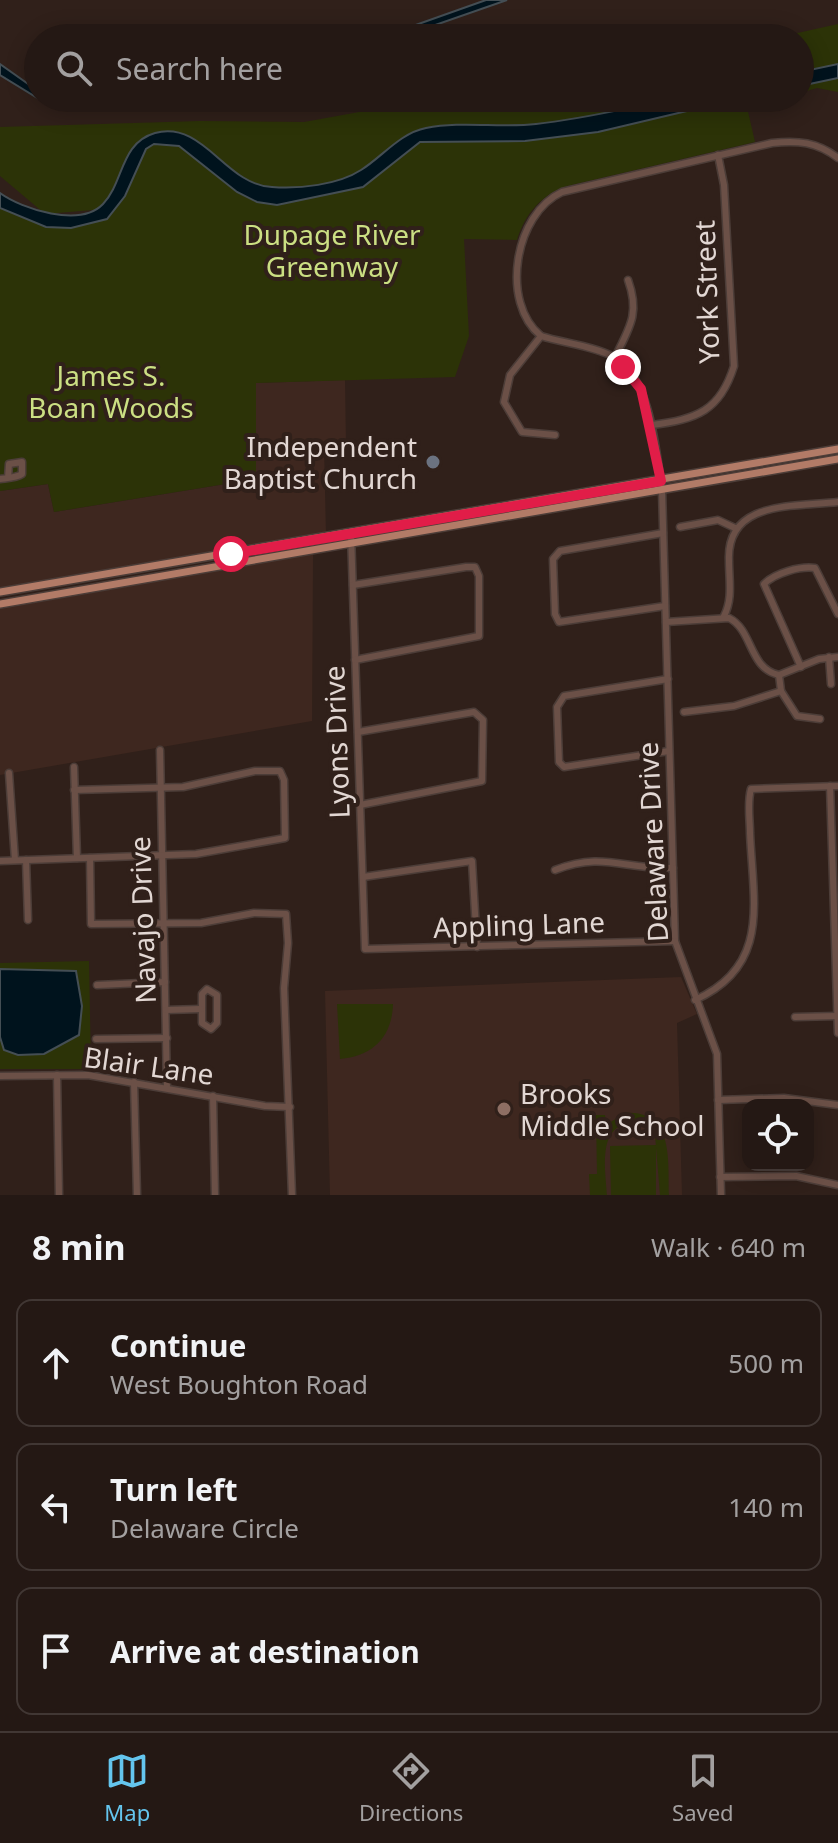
<!DOCTYPE html>
<html lang="en">
<head>
<meta charset="utf-8">
<style>
	body { margin:0; font-family:"Noto Sans",sans-serif; background:#2c211d; color:#f1f3f6 }
	.controls { position:absolute; right:24px; bottom:24px; display:grid; overflow:hidden; border-radius:16px; box-shadow:0 4px 20px #0003 }
	.controls button { width:72px; height:72px; display:grid; place-items:center; padding:0; border:0; border-bottom:2px solid #413734; background:#241814; color:#f1f3f6; font:40px sans-serif }
	.stop { position:absolute; width:24px; height:24px; margin:-18px; border:6px solid #e11d48; border-radius:50%; background:#fff }
	.stop.end { background:#e11d48; border-color:#fff; box-shadow:0 2px 8px #0008 }
	.list { margin:0; padding:0; list-style:none }
	h2 { display:flex; justify-content:space-between; align-items:center; height:104px; margin:0; padding:0 32px; font-size:34px }
	h2 small { font-size:26px; font-weight:400; color:#a3a0a0 }
	.list li { display:grid; grid-template-columns:52px 1fr auto; gap:24px; align-items:center; box-sizing:border-box; height:128px; margin:0 16px 16px; padding:0 16px; border:2px solid #413734; border-radius:16px }
	.list b { display:block; font-size:30px; white-space:nowrap }
	.list p { margin:0; font-size:26px; white-space:nowrap; color:#a3a0a0 }
	.list em { font-size:26px; font-style:normal; color:#a3a0a0 }
	.icon { flex:none; width:44px; height:44px; fill:none; stroke:currentColor; stroke-width:2; stroke-linecap:round; stroke-linejoin:round }
	.map { position:relative; flex:none; width:838px; height:1195px; overflow:hidden }
	.search { position:absolute; background:#241814; box-shadow:0 4px 20px #0003; left:24px; right:24px; top:24px; height:88px; display:flex; align-items:center; gap:20px; box-sizing:border-box; padding:0 28px; border-radius:44px; color:#a3a0a0; font-size:30px }
	.sheet { height:536px; background:#241814 }
	nav { display:flex; justify-content:space-around; align-items:center; box-sizing:border-box; height:112px; border-top:2px solid #413734; background:#241814; font-size:22px; color:#a3a0a0 }
	nav a { display:grid; justify-items:center; gap:4px }
	nav .on { color:#64c5ee }
	.map>svg:first-child { display:block }
	.built { fill:#3e271f }
	.green { fill:#2c3307 }
	.water { fill:#00131d; stroke:#444e54; stroke-width:2 }
	.lines { fill:none; stroke-linecap:round; stroke-linejoin:round }
	.minor-casing { stroke:#4c3d38; stroke-width:9 }
	.major-casing { stroke:#4c3d38; stroke-width:10 }
	.minor { stroke:#6b5047; stroke-width:6 }
	.major { stroke:#b27b67; stroke-width:7 }
	.route { stroke:#e11d48; stroke-width:10 }
	.worship-dot { fill:#6b7280; stroke:#30201a; stroke-width:3 }
	.education-dot { fill:#8d6e63; stroke:#30201a; stroke-width:3 }
	.labels { text-anchor:middle; dominant-baseline:central; stroke-width:8; stroke-linejoin:round; paint-order:stroke }
	.park-label { font-size:28px; fill:#cbdf83; stroke:#30201a }
	.street-label { font-size:28px; fill:#e2d7d3; stroke:#30201a }
	.poi-label { font-size:28px; fill:#e2d7d3; stroke:#30201a; text-anchor:end }
</style>
</head>
<body>
<div class="map">
<svg width="838" height="1195" viewBox="0 0 838 1195">
	<rect width="100%" height="100%" fill="#30201a"/>
	<g class="built">
		<polygon points="345,380 346,445 324,446 326,535 0,590 0,491 48,484 54,512 256,479 256,383"/>
		<polygon points="313,554 312,721 0,775 0,609"/>
		<polygon points="681,977 697,1014 677,1023 682,1195 330,1195 325,991"/>
	</g>
	<g class="green">
		<polygon points="838,24 838,92 817,88 800,93 800,38 775,38"/>
		<path d="M503,98h276l-32,9 8,35 -188,44c-26,9 -42,28 -50,54l-53,-1 5,97 -14,41 -199,6v96l-202,33 -6,-28 -48,7v-283l71,20 35,-9 -13,-9 -48,4 -45,-38v-49l200,-6 104,1 105,-19z"/>
		<polygon points="89,961 91,1069 0,1069 0,963"/>
		<path d="M337,1004h56c-1,33 -20,52 -53,55z"/>
		<path d="M625,1113c49,-3 43,47 44,82h-9l-5,-60c-7,-8 -16,-14 -27,-12 -31,6 -22,49 -21,72h-17l-1,-21h8l-1,-59h9l1,10z"/>
		<polygon points="656,1145 656,1195 611,1195 610,1146"/>
	</g>
	<g class="water">
		<polygon points="486,0 507,0 398,38 379,38"/>
		<polygon points="0,64 38,91 38,98 224,98 200,102 44,102 0,75"/>
		<polygon points="838,64 838,78 800,86 800,72"/>
		<path d="M679,98h63l-144,34 -73,9 -105,1 -57,45 -86,18 -20,-3 -20,-10 -58,-46 -25,-2 -8,5 -21,47 -18,23 -36,9 -25,-1 -46,-19v-15c22,16 80,35 103,11 21,-22 17,-61 52,-71 49,-13 70,52 117,54 27,2 66,-2 89,-17 21,-13 39,-37 65,-42 35,-7 74,0 110,-4 48,-5 95,-17 143,-26z"/>
		<polygon points="0,969 76,971 82,1006 79,1035 44,1054 18,1055 4,1050 0,1037"/>
	</g>
	<g class="lines">
		<g class="minor-casing">
			<g id="minor">
				<path d="M541,336c22,7 53,10 73,21 37,21 42,95 48,133l13,451 42,113 4,141"/>
				<path d="M615,357c15,-30 25,-44 13,-77"/>
				<path d="M652,425c45,-6 68,-14 82,-59l-10,-181 -6,-30"/>
				<path d="M555,435l-33,-3 -18,-30 6,-27 31,-39c-41,-33 -27,-122 21,-144l210,-49c26,-3 45,-1 66,15"/>
				<path d="M0,479c7,-1 16,-1 22,-5v-12l-13,2 -1,14"/>
				<polyline points="680,527 718,520 735,528"/>
				<polyline points="663,533 560,551 553,559 555,614 559,622 665,606"/>
				<polyline points="351,534 365,949 675,941"/>
				<polyline points="353,585 466,567 475,567 479,576 479,636 355,660"/>
				<path d="M724,616c9,-17 5,-36 5,-55 -3,-61 65,-54 109,-59"/>
				<path d="M666,622l63,-4c24,12 20,51 50,57l40,-16 19,-2"/>
				<polyline points="829,657 831,684"/>
				<path d="M801,667l-37,-83c11,-11 36,-18 51,-16l23,46"/>
				<polyline points="779,675 781,691 797,716 820,719"/>
				<polyline points="668,679 564,696 557,707 559,762 564,767 669,751"/>
				<polyline points="684,712 734,706 781,691"/>
				<polyline points="358,732 474,712 483,720 482,781 360,805"/>
				<polyline points="160,750 167,1088"/>
				<polyline points="74,767 77,858"/>
				<polyline points="9,773 15,860"/>
				<polyline points="830,786 838,1033"/>
				<polyline points="90,858 91,924 201,923 254,913 286,914 288,943 284,988 292,1195"/>
				<polyline points="26,860 28,920"/>
				<polyline points="0,861 196,854 285,838 284,780 280,771 255,771 183,787 74,790"/>
				<path d="M555,870c49,-19 69,0 118,-2"/>
				<polyline points="363,877 472,861 477,947"/>
				<polyline points="97,985 165,982"/>
				<polygon points="207,989 217,995 217,1023 211,1029 202,1023 202,994"/>
				<path d="M695,1000c76,-34 58,-98 55,-167 0,-14 -3,-30 1,-44l87,-3"/>
				<polyline points="166,1010 201,1009"/>
				<polyline points="795,1017 837,1016"/>
				<polyline points="96,1039 167,1038"/>
				<polyline points="57,1075 59,1195"/>
				<polyline points="0,1076 88,1075 265,1106 290,1107"/>
				<polyline points="134,1082 137,1195"/>
				<polyline points="213,1096 215,1195"/>
				<polyline points="718,1100 784,1098 838,1105"/>
				<polyline points="720,1177 796,1176 838,1185"/>
			</g>
		</g>
		<g class="major-casing">
			<g id="major">
				<polyline points="0,592 838,449"/>
				<polyline points="0,604 838,459"/>
			</g>
		</g>
		<use href="#minor" class="minor"/>
		<use href="#major" class="major"/>
	</g>
	<g class="lines">
		<polyline class="route" points="231,554 661,481 641,389 623,367"/>
	</g>
	<circle class="worship-dot" cx="433" cy="462" r="8"/>
	<circle class="education-dot" cx="504" cy="1109" r="8"/>
	<g class="labels">
		<g class="park-label">
			<text x="332" y="234">Dupage River<tspan x="332" dy="32">Greenway</tspan></text>
			<text x="111" y="375">James S.<tspan x="111" dy="32">Boan Woods</tspan></text>
		</g>
		<g class="street-label">
			<text transform="translate(706 292) rotate(-92)">York Street</text>
			<text transform="translate(336 742) rotate(-92)">Lyons Drive</text>
			<text transform="translate(652 842) rotate(-93)">Delaware Drive</text>
			<text transform="translate(142 920) rotate(-92)">Navajo Drive</text>
			<text transform="translate(519 924) rotate(-2)">Appling Lane</text>
			<text transform="translate(149 1065) rotate(8)">Blair Lane</text>
		</g>
		<g class="poi-label">
			<text x="417" y="446">Independent<tspan x="417" dy="32">Baptist Church</tspan></text>
			<text x="520" y="1093" text-anchor="start">Brooks<tspan x="520" dy="32">Middle School</tspan></text>
		</g>
	</g>
</svg>
<div class="controls">
<button><svg class="icon" aria-label="locate" viewBox="0 0 24 24"><circle cx="12" cy="12" r="6"/><path d="M12 2v4M12 18v4M2 12h4M18 12h4"/></svg></button>
</div>
<div class="stop" style="left:231px;top:554px"></div>
<div class="stop end" style="left:623px;top:367px"></div>
<div class="search"><svg class="icon" aria-label="search" viewBox="0 0 24 24"><circle cx="10" cy="10" r="6"/><path d="M15 15l6 6"/></svg>Search here</div>
</div>
<section class="sheet">
<h2>8 min<small>Walk · 640 m</small></h2>
<ul class="list">
<li><svg class="icon" aria-label="ahead" viewBox="0 0 24 24"><path d="M12 20V5M6 11l6-6 6 6"/></svg><div><b>Continue</b><p>West Boughton Road</p></div><em>500 m</em></li>
<li><svg class="icon" aria-label="left" viewBox="0 0 24 24"><path d="M17 20v-9H6M10 6l-5 5 5 5"/></svg><div><b>Turn left</b><p>Delaware Circle</p></div><em>140 m</em></li>
<li><svg class="icon" aria-label="arrive" viewBox="0 0 24 24"><path d="M6 21V4h12l-3 4 3 4H6"/></svg><div><b>Arrive at destination</b></div></li>
</ul>
</section>
<nav>
<a class="on"><svg class="icon" aria-label="map" viewBox="0 0 24 24"><path d="M3 6l6-2 6 2 6-2v14l-6 2-6-2-6 2zM9 4v14M15 6v14"/></svg>Map</a>
<a><svg class="icon" aria-label="directions" viewBox="0 0 24 24"><path d="M12 3l9 9-9 9-9-9zM9 14v-3h6M13 9l2 2-2 2"/></svg>Directions</a>
<a><svg class="icon" aria-label="saved" viewBox="0 0 24 24"><path d="M7 4h10v16l-5-4-5 4z"/></svg>Saved</a>
</nav>
</body>
</html>
